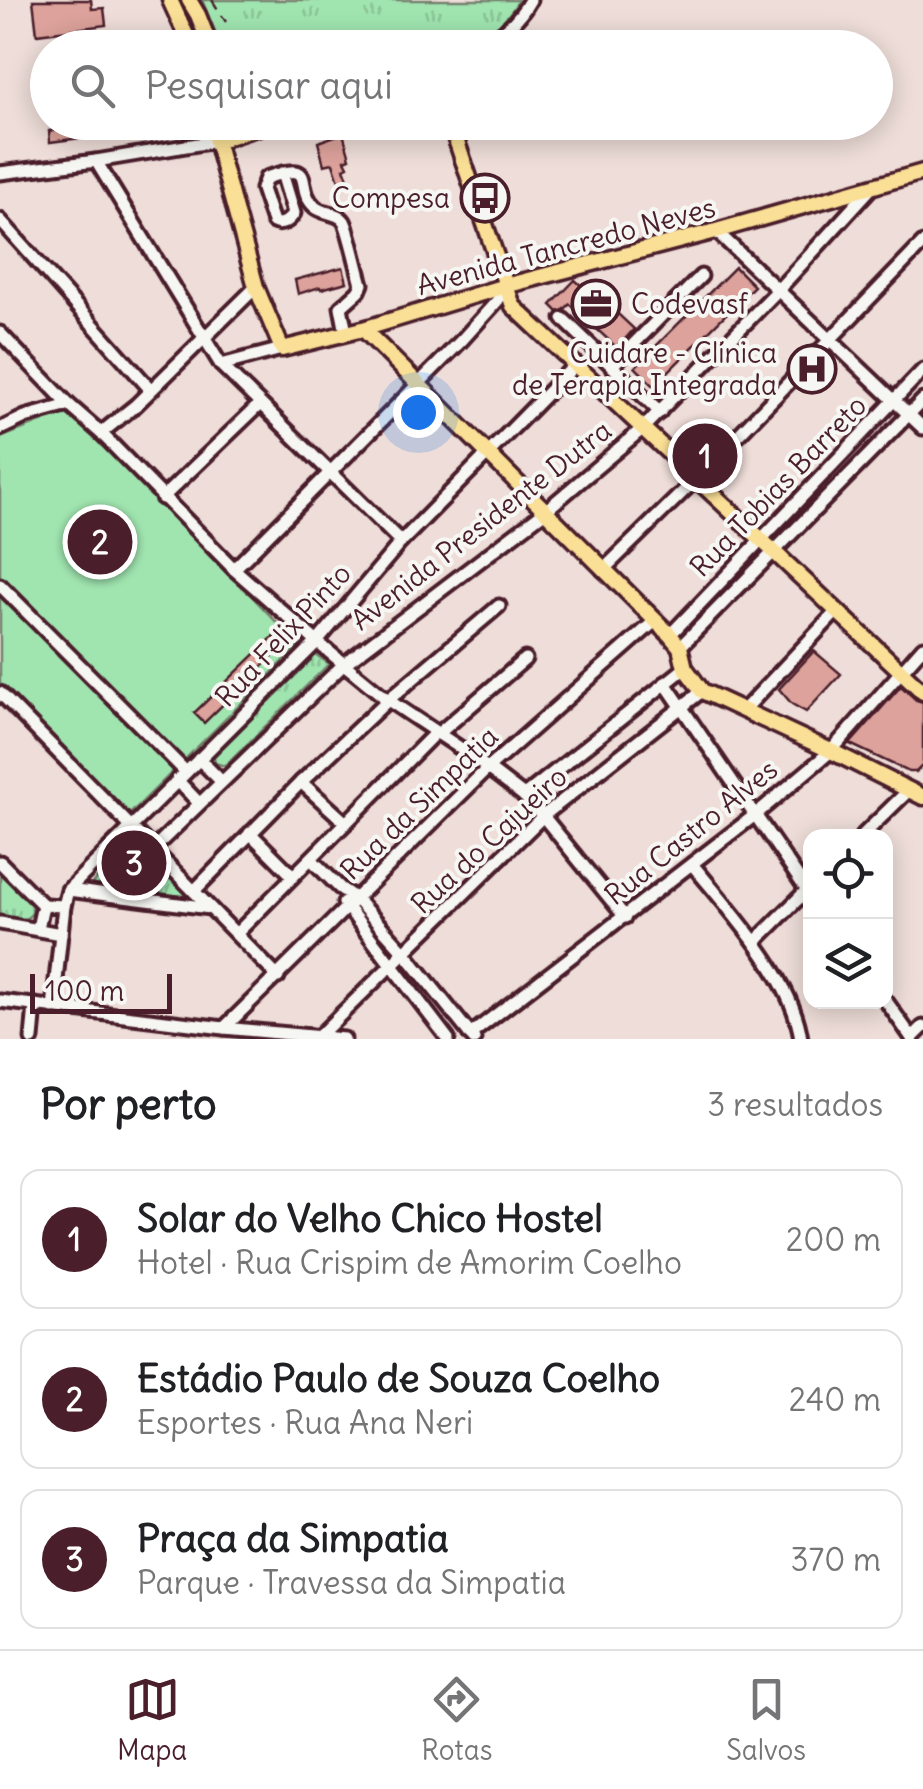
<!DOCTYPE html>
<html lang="pt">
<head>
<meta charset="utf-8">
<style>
	body { margin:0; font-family:Delius,sans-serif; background:#f6f6f6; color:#202124 }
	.controls { position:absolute; right:30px; bottom:30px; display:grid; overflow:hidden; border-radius:20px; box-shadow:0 5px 25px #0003 }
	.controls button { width:90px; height:90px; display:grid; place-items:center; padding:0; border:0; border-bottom:2px solid #e0e0e0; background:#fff; color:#202124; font:50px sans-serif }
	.scale { position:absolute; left:30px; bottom:25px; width:142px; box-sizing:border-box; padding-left:10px; border:5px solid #4a1f2b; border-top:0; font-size:28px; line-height:35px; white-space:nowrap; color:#4a1f2b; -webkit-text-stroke:8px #f6f6f2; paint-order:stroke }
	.you { position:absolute; left:418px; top:412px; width:35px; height:35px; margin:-25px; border:8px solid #fff; border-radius:50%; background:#1a73e8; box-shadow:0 0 0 15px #1a73e833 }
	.badge { display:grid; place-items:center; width:65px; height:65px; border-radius:50%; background:#4a1f2b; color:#fff; font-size:32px; font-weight:700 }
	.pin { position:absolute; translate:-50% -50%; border:5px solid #fff; box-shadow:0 2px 10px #0006 }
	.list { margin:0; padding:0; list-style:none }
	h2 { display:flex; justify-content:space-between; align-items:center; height:130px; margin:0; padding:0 40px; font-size:42px }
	h2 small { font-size:32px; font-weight:400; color:#757577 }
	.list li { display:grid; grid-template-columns:65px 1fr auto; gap:30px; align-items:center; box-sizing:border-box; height:140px; margin:0 20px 20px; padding:0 20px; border:2px solid #e0e0e0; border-radius:20px }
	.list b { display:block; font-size:38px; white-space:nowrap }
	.list p { margin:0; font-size:32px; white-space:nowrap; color:#757577 }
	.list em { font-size:32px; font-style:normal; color:#757577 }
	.icon { flex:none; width:55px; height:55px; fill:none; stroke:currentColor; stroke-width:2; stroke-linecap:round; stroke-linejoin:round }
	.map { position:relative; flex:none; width:923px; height:1039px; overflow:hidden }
	.search { position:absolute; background:#fff; box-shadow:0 5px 25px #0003; left:30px; right:30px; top:30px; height:110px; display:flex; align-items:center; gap:25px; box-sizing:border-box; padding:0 35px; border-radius:55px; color:#757577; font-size:38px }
	.sheet { height:610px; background:#fff }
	nav { display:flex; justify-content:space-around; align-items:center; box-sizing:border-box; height:140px; border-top:2px solid #e0e0e0; background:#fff; font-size:28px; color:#757577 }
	nav a { display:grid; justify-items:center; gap:5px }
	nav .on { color:#4a1f2b }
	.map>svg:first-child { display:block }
	.grass { fill:#a0e5b0; stroke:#75826e; stroke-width:2.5 }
	.park { fill:url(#park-tufts); stroke:#75826e; stroke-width:2.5 }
	.building { fill:#dca29b; stroke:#4a1f2b; stroke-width:2.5 }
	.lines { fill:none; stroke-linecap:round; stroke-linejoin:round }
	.minor-casing { stroke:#4a1f2b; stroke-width:19 }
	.major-casing { stroke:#4a1f2b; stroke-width:21 }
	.path { stroke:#4a1f2b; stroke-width:2.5; stroke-dasharray:10 8; stroke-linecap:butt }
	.minor { stroke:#f6f6f2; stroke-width:11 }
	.major { stroke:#fadf96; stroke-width:14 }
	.labels { text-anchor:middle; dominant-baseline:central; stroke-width:8; stroke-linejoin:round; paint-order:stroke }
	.poi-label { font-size:28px; fill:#4a1f2b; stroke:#f6f6f2; text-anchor:end }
	.street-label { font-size:28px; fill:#4a1f2b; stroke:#f6f6f2 }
</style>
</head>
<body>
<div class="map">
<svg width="923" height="1039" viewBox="0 0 923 1039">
	<defs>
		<pattern id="park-tufts" width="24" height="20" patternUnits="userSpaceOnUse" patternTransform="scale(2.5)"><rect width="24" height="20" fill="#a0e5b0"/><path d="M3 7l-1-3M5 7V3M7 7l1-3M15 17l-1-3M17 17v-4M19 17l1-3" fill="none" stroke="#8bc498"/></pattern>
	</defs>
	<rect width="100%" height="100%" fill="#eeddd8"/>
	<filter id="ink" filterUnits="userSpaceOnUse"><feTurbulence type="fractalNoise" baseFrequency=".01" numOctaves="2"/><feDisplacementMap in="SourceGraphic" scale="20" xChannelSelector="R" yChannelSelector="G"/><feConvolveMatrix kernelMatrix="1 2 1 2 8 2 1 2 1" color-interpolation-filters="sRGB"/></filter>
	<g filter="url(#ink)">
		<polygon class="grass" points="74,409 299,646 128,816 0,685 0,438"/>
		<g class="park">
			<path d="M202,0h317c-14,23 -33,39 -59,47l-238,1z"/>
			<polygon points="315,654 329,664 225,766 215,763 213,752"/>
			<polygon points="133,840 192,897 89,887"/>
			<path d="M0,871l32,32v10c-8,11 -20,6 -32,4z"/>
		</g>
		<g class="building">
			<polygon points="33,0 91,0 92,9 104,8 106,25 37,34"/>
			<polygon points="60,122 118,122 119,133 50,142 49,131 61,129"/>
			<polygon points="343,133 350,158 345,160 348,166 344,168 350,183 340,184 333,163 324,165 318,142"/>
			<polygon points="343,267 347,282 321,289 320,287 298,294 295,280"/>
			<polygon points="735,267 754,286 654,386 635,367"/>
			<polygon points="575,280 584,288 587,285 634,329 617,348 570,304 564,310 558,312 551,305"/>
			<polygon points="273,637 283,646 204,723 194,713"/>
			<polygon points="814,651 841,674 806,712 792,704 779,689"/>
			<polygon points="901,686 916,700 923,702 923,765 916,772 909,772 850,744"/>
		</g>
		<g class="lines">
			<g class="minor-casing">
				<g id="minor">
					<path d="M480,48c22,-14 37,-25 50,-48"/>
					<polyline points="96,161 221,365 401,542"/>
					<polyline points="0,173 96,161 216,141"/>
					<path d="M282,173l12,40c-4,7 -12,14 -21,9l-11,-33 4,-11c55,-19 26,8 49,29 8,7 23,5 29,14 5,8 14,51 18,63l-3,7 -18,16 5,26"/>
					<polyline points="0,220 151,390"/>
					<polyline points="716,231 923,428"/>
					<polyline points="563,319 660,412"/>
					<polyline points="0,333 69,405"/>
					<polyline points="221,365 282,349"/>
					<polyline points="612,366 701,276"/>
					<polyline points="0,429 25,417 69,405 101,433 136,405 256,287"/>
					<polyline points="101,433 234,569 317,642 388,700 469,754 524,796 543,816 625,917"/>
					<polyline points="162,498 259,405"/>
					<polyline points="234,569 462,340 498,300 505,286"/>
					<polyline points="603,570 697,478 923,243"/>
					<polyline points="0,585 186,772"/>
					<polyline points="670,635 923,370"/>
					<polyline points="680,647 923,400"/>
					<polyline points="665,683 810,895"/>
					<polyline points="0,693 278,977"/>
					<polyline points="744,710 836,612"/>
					<polyline points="438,734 525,659"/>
					<polyline points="199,759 221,781"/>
					<polyline points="177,780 199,803"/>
					<polyline points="301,782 346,823"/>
					<polyline points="524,796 685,668"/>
					<polyline points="250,833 293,876"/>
					<polyline points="862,836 908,791"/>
					<polyline points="153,849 344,664 544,512 642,429 777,291 872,187"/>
					<polyline points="311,859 340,888 356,899 405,953 474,1039"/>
					<polyline points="0,862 43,905"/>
					<path d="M692,864c38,47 101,114 109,175"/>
					<polyline points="68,890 210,908"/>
					<polyline points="194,891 301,782 388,700 499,606"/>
					<polyline points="344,903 448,1039"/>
					<polyline points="0,923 61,934"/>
					<polyline points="38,928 43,905 64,906 68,890 317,642 401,542 574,366"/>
					<polyline points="236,934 435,733"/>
					<polyline points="755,942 810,887"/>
					<polyline points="0,1001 224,1028 344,1039"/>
					<polyline points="886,1001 912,1038"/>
					<polyline points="53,1008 64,906"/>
					<polyline points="224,1028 488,768 655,621"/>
					<polyline points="470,1035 755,815 831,751 923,647"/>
					<polyline points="319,1036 543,816 702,691"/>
					<polyline points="912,1038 923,1027"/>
					<polyline points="32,1039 35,1005"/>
				</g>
			</g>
			<g class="major-casing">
				<g id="major">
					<polyline points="170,0 192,48"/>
					<polyline points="189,0 198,15 211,48"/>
					<polyline points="211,122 256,287 282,349 363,329 505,286 716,231 923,172"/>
					<polyline points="450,122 513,306 923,692"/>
					<polyline points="216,141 274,122"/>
					<polyline points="363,329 670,635 680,647 685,668 702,691 831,751 923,797"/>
				</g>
			</g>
			<polyline class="path" points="212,0 226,22"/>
			<use href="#minor" class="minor"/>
			<use href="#major" class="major"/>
		</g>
	</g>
	<defs>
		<g id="bus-ring" transform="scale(2.5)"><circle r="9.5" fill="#f6f6f2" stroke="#4a1f2b" stroke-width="1.5"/><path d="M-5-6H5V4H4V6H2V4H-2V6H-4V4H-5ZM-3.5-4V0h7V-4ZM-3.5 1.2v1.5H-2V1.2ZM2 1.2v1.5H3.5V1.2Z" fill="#4a1f2b"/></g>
		<g id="office-ring" transform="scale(2.5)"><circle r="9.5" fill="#f6f6f2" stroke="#4a1f2b" stroke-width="1.5"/><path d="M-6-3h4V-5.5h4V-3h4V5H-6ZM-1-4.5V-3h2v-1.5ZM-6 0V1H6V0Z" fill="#4a1f2b"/></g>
		<g id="hospital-ring" transform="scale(2.5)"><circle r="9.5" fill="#f6f6f2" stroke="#4a1f2b" stroke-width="1.5"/><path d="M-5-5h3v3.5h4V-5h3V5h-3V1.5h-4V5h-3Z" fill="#4a1f2b"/></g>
	</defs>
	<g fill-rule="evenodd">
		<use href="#bus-ring" x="485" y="198"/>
		<use href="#office-ring" x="596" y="304"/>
		<use href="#hospital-ring" x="812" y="369"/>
	</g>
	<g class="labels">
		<g class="poi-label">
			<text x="450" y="198">Compesa</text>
			<text x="631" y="304" text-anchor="start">Codevasf</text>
			<text x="777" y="353">Cuidare - Clínica<tspan x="777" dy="32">de Terapia Integrada</tspan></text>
		</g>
		<g class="street-label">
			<text transform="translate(566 246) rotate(-15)">Avenida Tancredo Neves</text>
			<text transform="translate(778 486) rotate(-46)">Rua Tobias Barreto</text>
			<text transform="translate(481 525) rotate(-38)">Avenida Presidente Dutra</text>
			<text transform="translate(283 635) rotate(-47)">Rua Felix Pinto</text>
			<text transform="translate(419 803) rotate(-44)">Rua da Simpatia</text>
			<text transform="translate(691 832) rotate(-39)">Rua Castro Alves</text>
			<text transform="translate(489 840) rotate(-43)">Rua do Cajueiro</text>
		</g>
	</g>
</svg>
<div class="controls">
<button><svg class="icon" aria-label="locate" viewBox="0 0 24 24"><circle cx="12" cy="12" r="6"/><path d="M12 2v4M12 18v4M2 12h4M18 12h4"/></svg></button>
<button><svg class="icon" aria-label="layers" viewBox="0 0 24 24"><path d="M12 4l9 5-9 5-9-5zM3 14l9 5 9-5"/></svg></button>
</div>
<div class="scale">100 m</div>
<div class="you"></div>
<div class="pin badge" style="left:705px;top:456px">1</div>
<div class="pin badge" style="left:100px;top:542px">2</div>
<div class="pin badge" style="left:134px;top:863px">3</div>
<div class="search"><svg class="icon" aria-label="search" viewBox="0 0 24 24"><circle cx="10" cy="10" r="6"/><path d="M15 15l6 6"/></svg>Pesquisar aqui</div>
</div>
<section class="sheet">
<h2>Por perto<small>3 resultados</small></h2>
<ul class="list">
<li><span class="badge">1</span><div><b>Solar do Velho Chico Hostel</b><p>Hotel · Rua Crispim de Amorim Coelho</p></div><em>200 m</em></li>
<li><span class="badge">2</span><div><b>Estádio Paulo de Souza Coelho</b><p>Esportes · Rua Ana Neri</p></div><em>240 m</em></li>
<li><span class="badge">3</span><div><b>Praça da Simpatia</b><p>Parque · Travessa da Simpatia</p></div><em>370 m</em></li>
</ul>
</section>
<nav>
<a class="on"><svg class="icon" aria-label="map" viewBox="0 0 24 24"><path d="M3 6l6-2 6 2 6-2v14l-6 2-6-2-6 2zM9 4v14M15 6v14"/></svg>Mapa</a>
<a><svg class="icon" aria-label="directions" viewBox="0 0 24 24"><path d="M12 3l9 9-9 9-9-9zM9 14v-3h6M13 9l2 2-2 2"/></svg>Rotas</a>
<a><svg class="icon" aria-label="saved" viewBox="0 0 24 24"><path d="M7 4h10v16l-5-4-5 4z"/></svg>Salvos</a>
</nav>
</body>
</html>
